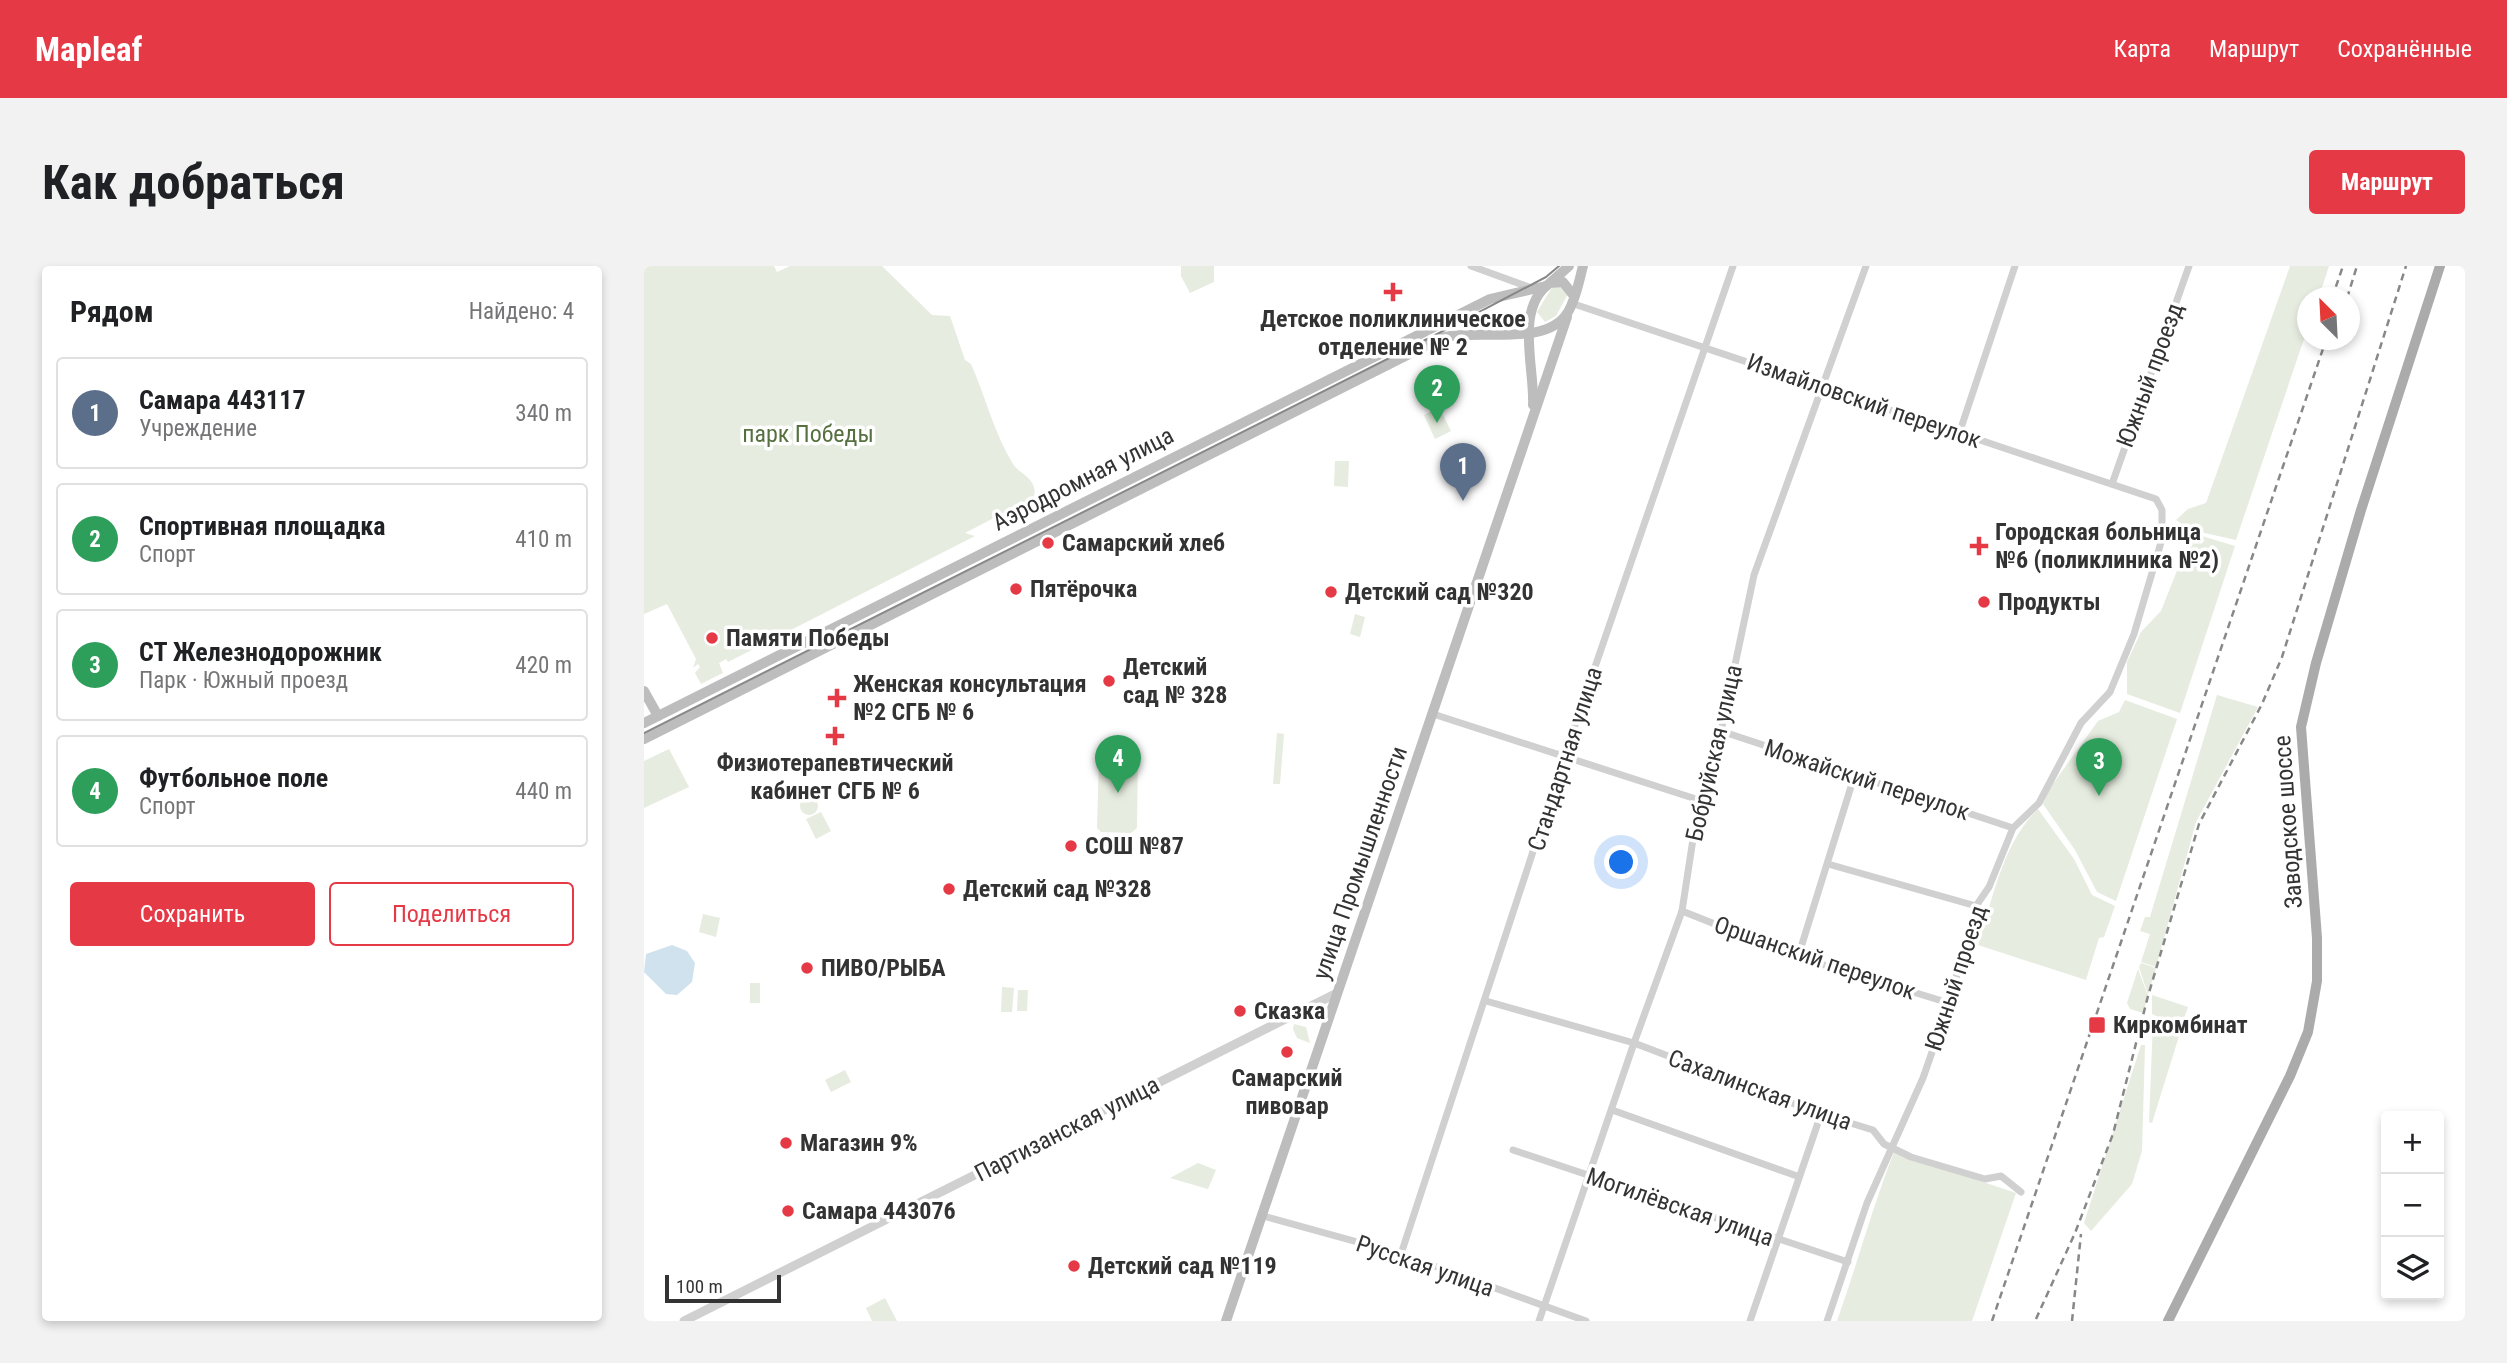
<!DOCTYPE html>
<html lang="ru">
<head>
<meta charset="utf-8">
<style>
	body { margin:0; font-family:"Roboto Condensed",sans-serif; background:#f2f2f2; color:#202124 }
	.controls { position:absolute; right:21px; bottom:21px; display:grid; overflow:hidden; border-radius:7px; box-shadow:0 4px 10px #0003 }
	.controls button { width:63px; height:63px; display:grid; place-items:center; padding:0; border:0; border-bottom:2px solid #e0e0e0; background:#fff; color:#202124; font:35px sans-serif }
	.compass { position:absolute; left:1653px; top:21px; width:63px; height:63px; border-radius:50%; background:#fff; box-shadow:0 4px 10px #0003; rotate:336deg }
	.scale { position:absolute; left:21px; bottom:18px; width:116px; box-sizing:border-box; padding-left:7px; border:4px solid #333; border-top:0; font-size:19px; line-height:24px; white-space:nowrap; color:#333; -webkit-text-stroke:5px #fff; paint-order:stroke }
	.you { position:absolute; left:978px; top:597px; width:24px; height:24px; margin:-18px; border:5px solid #fff; border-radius:50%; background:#1a73e8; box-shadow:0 0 0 10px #1a73e833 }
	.badge { display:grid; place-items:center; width:46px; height:46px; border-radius:50%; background:#e63946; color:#fff; font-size:23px; font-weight:700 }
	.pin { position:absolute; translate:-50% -58px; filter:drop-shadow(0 2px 4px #0008) }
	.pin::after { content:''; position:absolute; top:37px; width:24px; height:21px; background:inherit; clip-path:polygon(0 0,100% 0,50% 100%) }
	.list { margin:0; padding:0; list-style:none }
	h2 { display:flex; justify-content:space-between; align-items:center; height:91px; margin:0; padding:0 28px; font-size:30px }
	h2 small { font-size:23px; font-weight:400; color:#757577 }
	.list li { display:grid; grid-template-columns:46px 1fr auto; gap:21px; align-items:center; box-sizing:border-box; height:112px; margin:0 14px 14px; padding:0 14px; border:2px solid #e0e0e0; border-radius:7px }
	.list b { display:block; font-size:26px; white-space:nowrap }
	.list p { margin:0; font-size:23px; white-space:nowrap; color:#757577 }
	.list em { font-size:23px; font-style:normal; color:#757577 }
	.actions { display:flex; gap:14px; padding:21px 28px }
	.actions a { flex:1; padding:16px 0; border:2px solid #e63946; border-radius:7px; text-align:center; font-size:24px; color:#e63946 }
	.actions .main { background:#e63946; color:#fff }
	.icon { flex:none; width:38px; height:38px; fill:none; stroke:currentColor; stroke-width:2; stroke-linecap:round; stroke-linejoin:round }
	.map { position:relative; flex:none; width:1821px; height:1055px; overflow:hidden; border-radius:7px }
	header { display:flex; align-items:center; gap:42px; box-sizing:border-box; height:98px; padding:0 35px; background:#e63946; color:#fff }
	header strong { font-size:33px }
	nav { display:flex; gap:38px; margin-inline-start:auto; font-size:24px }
	.intro { display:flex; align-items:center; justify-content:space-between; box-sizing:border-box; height:168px; padding:0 42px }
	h1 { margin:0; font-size:49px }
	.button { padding:18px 32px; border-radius:7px; background:#e63946; color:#fff; font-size:24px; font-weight:700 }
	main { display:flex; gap:42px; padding:0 42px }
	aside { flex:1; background:#fff; border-radius:7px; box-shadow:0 4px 10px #0003 }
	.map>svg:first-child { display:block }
	.green { fill:#e6ecdf }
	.water { fill:#cfe2ee }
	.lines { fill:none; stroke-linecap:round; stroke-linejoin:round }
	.minor { stroke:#d0d0d0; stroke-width:7 }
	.tertiary { stroke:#d0d0d0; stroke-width:9 }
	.secondary { stroke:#bdbdbd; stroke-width:10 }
	.primary { stroke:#ababab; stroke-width:10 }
	.tram { stroke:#888; stroke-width:2 }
	.rail { stroke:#888; stroke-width:2.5; stroke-dasharray:7 5; stroke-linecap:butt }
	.poi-dot { fill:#e63946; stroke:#fff; stroke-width:2.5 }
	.labels { text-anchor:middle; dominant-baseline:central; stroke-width:7; stroke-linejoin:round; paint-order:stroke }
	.poi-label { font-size:24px; font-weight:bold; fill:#333; stroke:#fff; text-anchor:start }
	.street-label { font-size:24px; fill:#333; stroke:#fff }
	.park-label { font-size:24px; fill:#56703f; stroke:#fff }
</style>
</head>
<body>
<header>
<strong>Mapleaf</strong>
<nav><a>Карта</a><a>Маршрут</a><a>Сохранённые</a></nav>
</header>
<div class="intro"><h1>Как добраться</h1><a class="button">Маршрут</a></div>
<main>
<aside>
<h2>Рядом<small>Найдено: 4</small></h2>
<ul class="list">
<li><span class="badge" style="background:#5c6f8a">1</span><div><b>Самара 443117</b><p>Учреждение</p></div><em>340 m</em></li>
<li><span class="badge" style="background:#2e9e5b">2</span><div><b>Спортивная площадка</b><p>Спорт</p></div><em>410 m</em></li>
<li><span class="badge" style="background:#2e9e5b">3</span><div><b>СТ Железнодорожник</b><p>Парк · Южный проезд</p></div><em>420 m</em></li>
<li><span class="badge" style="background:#2e9e5b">4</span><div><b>Футбольное поле</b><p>Спорт</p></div><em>440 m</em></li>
</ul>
<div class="actions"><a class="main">Сохранить</a><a>Поделиться</a></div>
</aside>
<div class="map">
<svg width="1821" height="1055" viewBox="0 0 1821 1055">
	<rect width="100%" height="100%" fill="#fff"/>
	<g class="green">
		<path d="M0,0h130l3,6 13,-6h92l50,49 18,1 15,44 6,4c15,34 23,69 42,100 7,11 25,14 21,33l-69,36 10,3 -247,126 -2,-3 -7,4 4,10 -22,11 -6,-11 5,-6 -2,-3 -5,4 3,-9 -29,-55 -23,10z"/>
		<polygon points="537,0 570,0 570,16 546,27 537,10"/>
		<polygon points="1646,0 1685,0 1675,31 1664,32 1663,64 1592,274 1547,264 1532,254 1544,243 1562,237"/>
		<polygon points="914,19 925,26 912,50 901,56 893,46 907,23"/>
		<polygon points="795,141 807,165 791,173 780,149"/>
		<polygon points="691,195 705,195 704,221 690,220"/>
		<polygon points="1548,267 1591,280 1536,447 1483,428 1483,396 1497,366 1517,345"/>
		<polygon points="711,348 721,351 716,371 706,368"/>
		<polygon points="1573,429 1614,441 1552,556 1512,701 1497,696 1506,668 1496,665 1501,651 1506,651"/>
		<polygon points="1481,434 1533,453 1472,635 1453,626 1431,584 1399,538 1406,522 1454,455 1475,446"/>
		<polygon points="633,467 640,468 636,518 629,518"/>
		<polygon points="25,483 45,521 0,542 0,495"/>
		<polygon points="461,487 489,487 494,492 493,562 487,567 457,566 453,562 455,492"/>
		<circle cx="165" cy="540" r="9"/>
		<path d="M1394,543l36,50 18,36 23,11 -11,31 -5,1 -13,42 -108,-35c15,-46 24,-101 60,-136z"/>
		<polygon points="177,546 187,565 172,573 162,553"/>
		<polygon points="59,648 76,652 72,671 55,666"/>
		<polygon points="1497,697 1512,702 1504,729 1495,701"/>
		<polygon points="1494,703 1504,730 1499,747 1486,743 1483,737"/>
		<rect x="106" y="717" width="10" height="20"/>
		<polygon points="358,721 370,722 368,746 357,746"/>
		<polygon points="374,724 384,724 383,745 373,745"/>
		<polygon points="1508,729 1544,741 1537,761 1508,748"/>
		<polygon points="1509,756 1536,767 1508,857 1505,856"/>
		<polygon points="650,758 662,761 666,777 653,772 649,763"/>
		<polygon points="1497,779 1501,779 1498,885 1488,918 1447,965 1440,957"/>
		<polygon points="201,804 207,816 187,826 181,814"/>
		<path d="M1250,886l122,41 -44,128h-135c20,-56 35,-113 57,-169z"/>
		<polygon points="554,897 572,904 564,923 526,912"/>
		<polygon points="241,1032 253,1055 228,1055 222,1042"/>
	</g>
	<polygon class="water" points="28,679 43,685 51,697 48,716 33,729 22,728 0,706 2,688"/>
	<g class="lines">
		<g class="minor">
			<polyline points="827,0 885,21"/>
			<polyline points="927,37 1512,233 1518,244 1518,273 1490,368 1466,426 1437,457 1395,537 1369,562 1345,621 1332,640 1305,737 1279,812 1223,937 1183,1055"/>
			<polyline points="1315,168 1371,0"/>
			<polyline points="1468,218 1545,0"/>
			<polyline points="789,448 1055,534"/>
			<polyline points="1077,465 1369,562"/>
			<polyline points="1184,598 1332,640"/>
			<polyline points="1038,645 1154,691 1305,737"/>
			<polyline points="1154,691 1210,511"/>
			<polyline points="842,735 990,777 1177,848 1229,864 1240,878 1267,891 1341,913 1357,910 1377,926"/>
			<polyline points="968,844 1153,910"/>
			<polyline points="869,884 1204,996"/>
			<polyline points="619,950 757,988 942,1055"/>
			<polyline points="757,988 920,491 1089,0"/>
			<polyline points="895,1055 990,777 1038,645 1055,534 1077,465 1110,309 1222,0"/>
			<polyline points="1106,1055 1177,848"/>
		</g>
		<polyline class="tertiary" points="40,1055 693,727"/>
		<g class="secondary">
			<polyline points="907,16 925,0"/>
			<path d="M889,139c2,-37 -19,-97 17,-122l13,-1 11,14"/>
			<polyline points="0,425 14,450"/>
			<polyline points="0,457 846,33 902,20"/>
			<path d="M0,473l797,-401c36,-10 106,10 127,-26 8,-13 11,-31 15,-46"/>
			<polyline points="582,1055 923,51"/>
		</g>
		<polyline class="primary" points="1524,1055 1646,810 1664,766 1673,715 1673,672 1657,461 1672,397 1717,244 1796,0"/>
		<polyline class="tram" points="0,467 799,65 902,11 915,0"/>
		<g class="rail">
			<polyline points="1688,32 1699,0"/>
			<polyline points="1703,32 1713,0"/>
			<polyline points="1392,1053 1431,967 1469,868 1504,730 1555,558 1618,438 1638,391 1762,0"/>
			<polyline points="1348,1055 1682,74"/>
			<polyline points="1428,1055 1437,968"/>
		</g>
	</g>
	<g class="poi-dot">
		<path d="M745.5 15.5h7v7h7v7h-7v7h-7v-7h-7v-7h7z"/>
		<circle cx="404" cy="277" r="7"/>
		<path d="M1331.5 269.5h7v7h7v7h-7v7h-7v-7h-7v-7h7z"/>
		<circle cx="372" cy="323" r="7"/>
		<circle cx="687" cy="326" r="7"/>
		<circle cx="1340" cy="336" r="7"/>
		<circle cx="68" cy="372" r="7"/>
		<circle cx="465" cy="415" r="7"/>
		<path d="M189.5 421.5h7v7h7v7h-7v7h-7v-7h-7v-7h7z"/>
		<path d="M187.5 459.5h7v7h7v7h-7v7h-7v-7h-7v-7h7z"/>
		<circle cx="427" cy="580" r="7"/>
		<circle cx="305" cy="623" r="7"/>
		<circle cx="163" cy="702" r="7"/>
		<circle cx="596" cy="745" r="7"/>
		<rect x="1444" y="750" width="18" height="18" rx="3.5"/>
		<circle cx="643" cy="786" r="7"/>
		<circle cx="142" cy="877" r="7"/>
		<circle cx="144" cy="945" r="7"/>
		<circle cx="430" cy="1000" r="7"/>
	</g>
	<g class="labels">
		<g class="poi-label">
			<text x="749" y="53" text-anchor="middle">Детское поликлиническое<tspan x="749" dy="28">отделение № 2</tspan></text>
			<text x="1351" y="266">Городская больница<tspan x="1351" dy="28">№6 (поликлиника №2)</tspan></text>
			<text x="418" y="277">Самарский хлеб</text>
			<text x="386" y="323">Пятёрочка</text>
			<text x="701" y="326">Детский сад №320</text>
			<text x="1354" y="336">Продукты</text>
			<text x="82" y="372">Памяти Победы</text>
			<text x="479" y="401">Детский<tspan x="479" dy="28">сад № 328</tspan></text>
			<text x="209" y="418">Женская консультация<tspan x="209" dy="28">№2 СГБ № 6</tspan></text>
			<text x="191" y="497" text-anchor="middle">Физиотерапевтический<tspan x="191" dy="28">кабинет СГБ № 6</tspan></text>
			<text x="441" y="580">СОШ №87</text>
			<text x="319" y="623">Детский сад №328</text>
			<text x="177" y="702">ПИВО/РЫБА</text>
			<text x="610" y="745">Сказка</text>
			<text x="1469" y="759">Киркомбинат</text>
			<text x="643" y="812" text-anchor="middle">Самарский<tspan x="643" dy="28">пивовар</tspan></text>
			<text x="156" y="877">Магазин 9%</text>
			<text x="158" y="945">Самара 443076</text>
			<text x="444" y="1000">Детский сад №119</text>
		</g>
		<g class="street-label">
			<text transform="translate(1506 109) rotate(-70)">Южный проезд</text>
			<text transform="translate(1220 135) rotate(19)">Измайловский переулок</text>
			<text transform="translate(439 213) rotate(-27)">Аэродромная улица</text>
			<text transform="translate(1070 487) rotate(-77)">Бобруйская улица</text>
			<text transform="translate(921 493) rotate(-72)">Стандартная улица</text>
			<text transform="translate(1223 514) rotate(18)">Можайский переулок</text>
			<text transform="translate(1644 556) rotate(-94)">Заводское шоссе</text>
			<text transform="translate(716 597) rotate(-71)">улица Промышленности</text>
			<text transform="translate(1171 692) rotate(19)">Оршанский переулок</text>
			<text transform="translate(1312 712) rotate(-72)">Южный проезд</text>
			<text transform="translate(1116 824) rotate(20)">Сахалинская улица</text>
			<text transform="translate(423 863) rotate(-27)">Партизанская улица</text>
			<text transform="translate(1036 941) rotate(19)">Могилёвская улица</text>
			<text transform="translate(781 1000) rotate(19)">Русская улица</text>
		</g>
		<g class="park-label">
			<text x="164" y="168">парк Победы</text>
		</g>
	</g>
</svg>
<div class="controls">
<button>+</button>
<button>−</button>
<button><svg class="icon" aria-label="layers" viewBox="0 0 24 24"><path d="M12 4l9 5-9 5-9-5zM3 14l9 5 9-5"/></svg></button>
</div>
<svg class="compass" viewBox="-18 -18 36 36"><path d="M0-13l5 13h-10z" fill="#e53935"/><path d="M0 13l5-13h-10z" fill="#757577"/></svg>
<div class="scale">100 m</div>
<div class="you"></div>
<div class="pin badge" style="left:819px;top:235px;background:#5c6f8a">1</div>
<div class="pin badge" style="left:793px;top:157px;background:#2e9e5b">2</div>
<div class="pin badge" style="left:1455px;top:530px;background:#2e9e5b">3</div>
<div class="pin badge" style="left:474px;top:527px;background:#2e9e5b">4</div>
</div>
</main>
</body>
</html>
